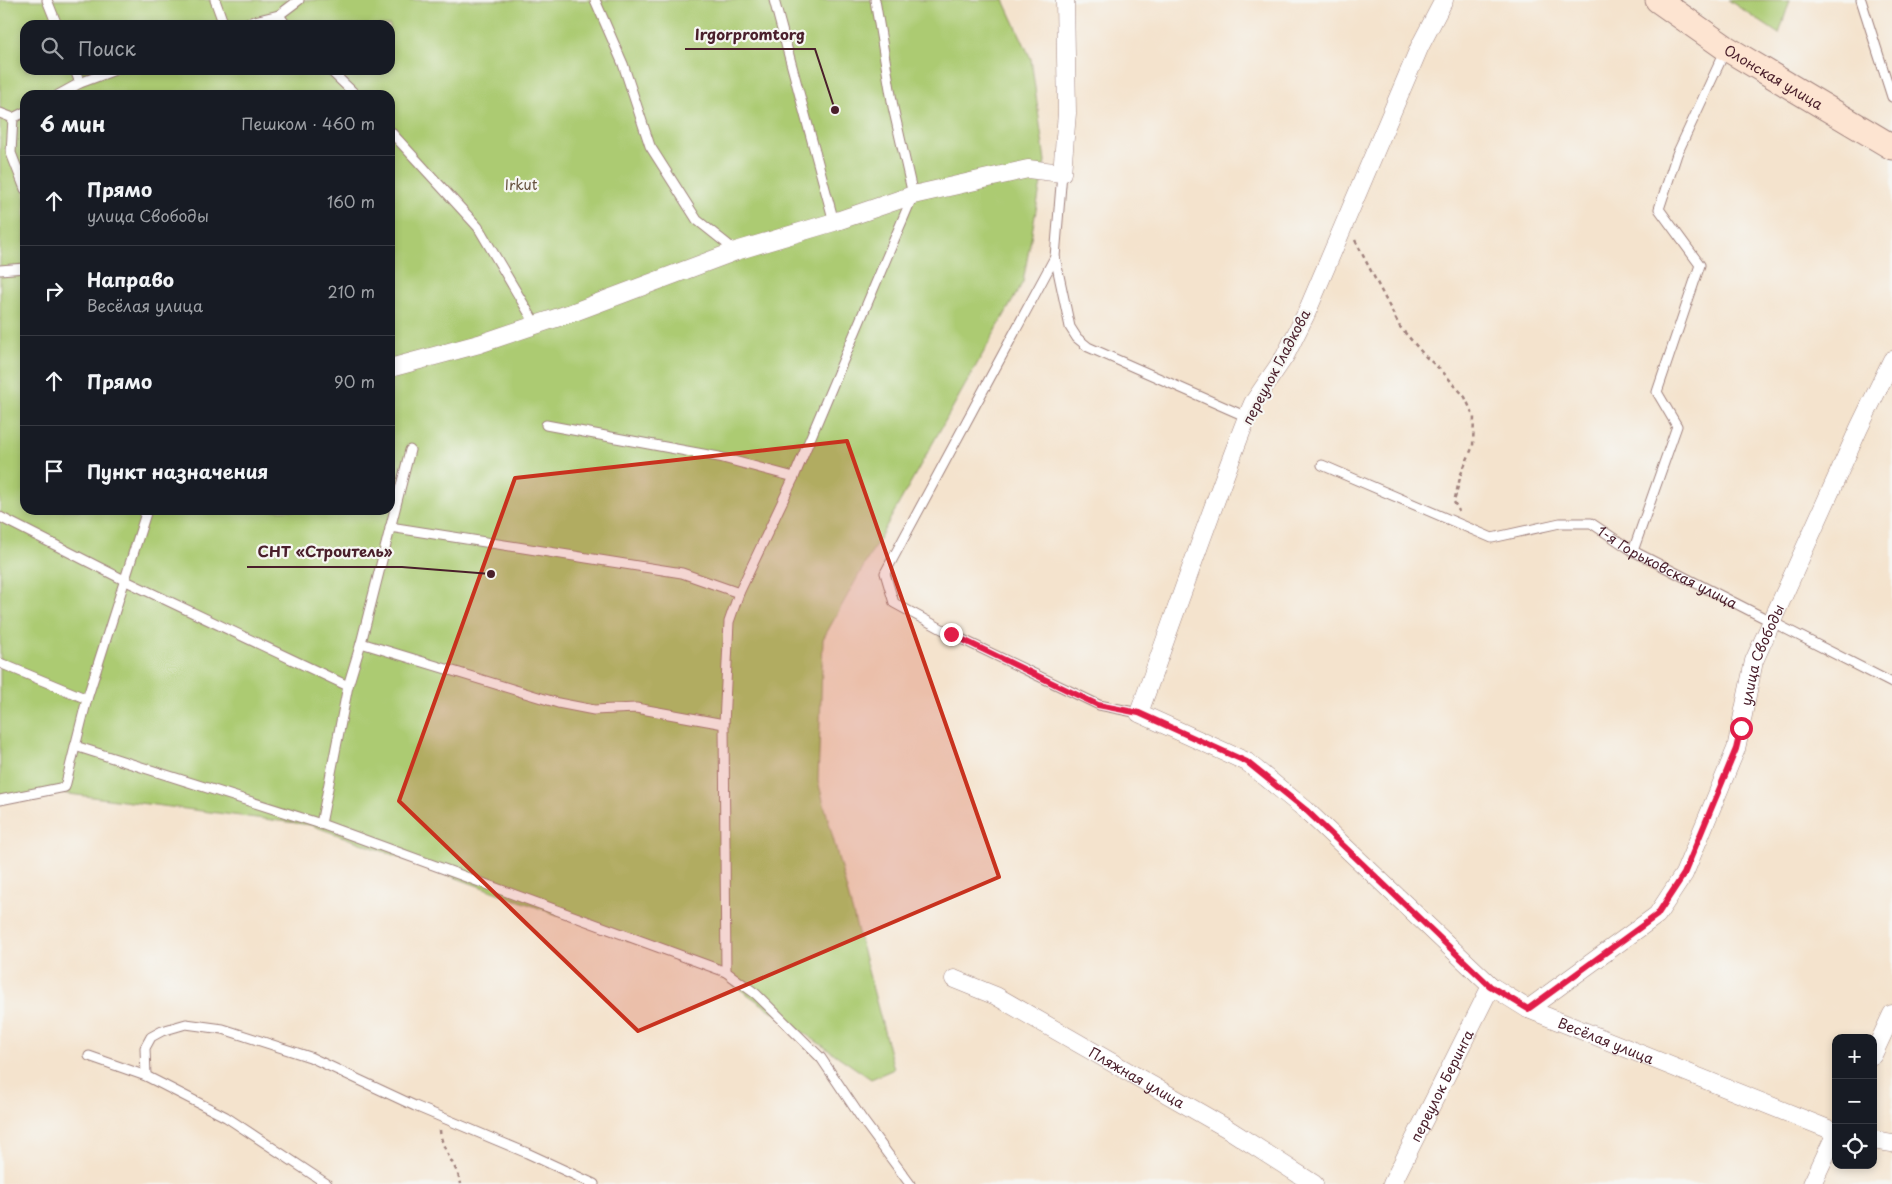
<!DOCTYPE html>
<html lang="ru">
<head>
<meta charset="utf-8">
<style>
	body { margin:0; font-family:"Playpen Sans",sans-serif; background:#20242c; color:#f1f3f6 }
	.controls { position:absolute; right:15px; bottom:15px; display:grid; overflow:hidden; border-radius:10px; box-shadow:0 2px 8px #0003 }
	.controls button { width:45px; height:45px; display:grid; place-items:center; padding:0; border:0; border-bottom:1px solid #363941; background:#171b24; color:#f1f3f6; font:25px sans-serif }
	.stop { position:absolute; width:15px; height:15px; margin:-11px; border:4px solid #e11d48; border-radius:50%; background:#fff }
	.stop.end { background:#e11d48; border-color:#fff; box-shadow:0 1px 5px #0008 }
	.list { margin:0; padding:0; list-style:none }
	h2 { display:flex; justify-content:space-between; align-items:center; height:65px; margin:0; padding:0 20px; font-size:21px }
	h2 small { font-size:16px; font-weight:400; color:#9ea1a6 }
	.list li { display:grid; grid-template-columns:32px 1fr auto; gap:15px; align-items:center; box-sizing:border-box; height:90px; padding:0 20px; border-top:1px solid #363941 }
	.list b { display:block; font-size:19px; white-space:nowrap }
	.list p { margin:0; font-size:16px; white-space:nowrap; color:#9ea1a6 }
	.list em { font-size:16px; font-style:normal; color:#9ea1a6 }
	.icon { flex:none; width:28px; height:28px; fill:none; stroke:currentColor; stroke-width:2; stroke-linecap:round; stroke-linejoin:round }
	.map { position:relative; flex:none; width:1892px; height:1184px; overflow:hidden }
	.search { position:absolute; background:#171b24; box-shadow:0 2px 8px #0003; left:20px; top:20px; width:375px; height:55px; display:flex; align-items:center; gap:12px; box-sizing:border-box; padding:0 18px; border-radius:15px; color:#9ea1a6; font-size:19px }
	.panel { position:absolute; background:#171b24; box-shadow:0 2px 8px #0003; left:20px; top:90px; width:375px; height:425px; border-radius:15px }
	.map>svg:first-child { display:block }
	.green { fill:#accb72; stroke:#7b754e; fill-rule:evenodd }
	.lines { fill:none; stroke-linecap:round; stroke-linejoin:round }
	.lane-casing { stroke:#9f817c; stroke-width:11 }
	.street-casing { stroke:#9f817c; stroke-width:19 }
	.secondary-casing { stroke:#9f817c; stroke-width:27 }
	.path { stroke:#9f817c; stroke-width:2.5; stroke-dasharray:4 4; stroke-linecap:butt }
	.lane { stroke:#fff; stroke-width:9 }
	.street { stroke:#fff; stroke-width:18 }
	.secondary { stroke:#fde4d1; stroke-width:25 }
	.route { stroke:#e11d48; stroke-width:6 }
	.marked { fill:#c8321e; fill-opacity:0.2; stroke:#c8321e; stroke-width:4; stroke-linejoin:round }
	.labels { text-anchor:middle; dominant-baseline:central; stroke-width:4.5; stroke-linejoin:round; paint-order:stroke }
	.street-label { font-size:14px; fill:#4a1f2b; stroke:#f6f6f2 }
	.park-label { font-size:14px; fill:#675340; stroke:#f6f6f2 }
	.leader { fill:none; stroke:#4a1f2b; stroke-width:2 }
	.callout-dot { fill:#4a1f2b; stroke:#f6f6f2; stroke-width:2 }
	.callout-label { font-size:15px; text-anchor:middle; font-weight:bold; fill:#4a1f2b; stroke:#f6f6f2; stroke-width:4.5; stroke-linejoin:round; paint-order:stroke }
</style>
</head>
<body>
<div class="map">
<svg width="1892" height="1184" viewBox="0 0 1892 1184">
	<rect width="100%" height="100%" fill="#f6f6f2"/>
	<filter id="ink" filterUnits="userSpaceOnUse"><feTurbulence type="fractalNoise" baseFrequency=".02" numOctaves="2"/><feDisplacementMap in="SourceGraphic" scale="10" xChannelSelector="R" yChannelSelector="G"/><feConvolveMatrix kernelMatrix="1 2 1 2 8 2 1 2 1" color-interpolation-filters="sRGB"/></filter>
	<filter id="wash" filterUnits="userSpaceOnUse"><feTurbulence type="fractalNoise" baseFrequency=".0096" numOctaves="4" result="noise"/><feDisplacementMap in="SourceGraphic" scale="20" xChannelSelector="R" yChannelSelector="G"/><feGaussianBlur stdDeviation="1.12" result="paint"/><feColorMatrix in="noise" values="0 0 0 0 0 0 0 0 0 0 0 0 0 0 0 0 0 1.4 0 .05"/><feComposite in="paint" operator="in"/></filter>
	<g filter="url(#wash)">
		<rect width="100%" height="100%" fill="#f4e3cd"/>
		<g class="green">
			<path d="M0,0h1004l27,59 14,102 -22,121 -200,357 -5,142 76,288 -23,10 -156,-107 -404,-147 -250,-32 -61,7zM25,25h365v45h-365zM25,95h365v415h-365z"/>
			<polygon points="1728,0 1790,0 1779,34"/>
		</g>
	</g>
	<g filter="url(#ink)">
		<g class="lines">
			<g class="lane-casing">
				<g id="lane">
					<polyline points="47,0 57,25"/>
					<polyline points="215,0 224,25"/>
					<polyline points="595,0 623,64 650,146 697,220 736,251"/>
					<polyline points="774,0 834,222"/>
					<polyline points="1861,0 1892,97"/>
					<polyline points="279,15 286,25"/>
					<polyline points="239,25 279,15 299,0"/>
					<polyline points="75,70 80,83"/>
					<polyline points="330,70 356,95"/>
					<polyline points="58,95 80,83 115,70"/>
					<polyline points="25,112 13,118 11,153 25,189"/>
					<polyline points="0,113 13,118"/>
					<polyline points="390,131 478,227 536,325"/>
					<polyline points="1062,173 1055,257 1070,327 1077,338 1088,347 1247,417"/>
					<polyline points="1055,257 885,573 894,603 951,634 1099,705 1139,713"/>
					<polyline points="0,270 25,268"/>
					<polyline points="546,425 719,457 794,477"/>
					<path id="s1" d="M1322,465l170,73 68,-15h31l42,28 259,132"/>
					<polyline points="0,517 126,581 348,686"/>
					<polyline points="390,527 682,573 739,593"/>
					<polyline points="1633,551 1677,426 1657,392 1700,265 1659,209 1677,154 1726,49"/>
					<polyline points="361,643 558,703 594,710 636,708 724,724"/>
					<polyline points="0,663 87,699"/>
					<polyline points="75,746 321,824 726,972 756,994 821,1058 862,1119 910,1184"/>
					<polyline points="0,800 65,787 87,699 147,510"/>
					<polyline points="321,824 348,686 361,643 410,450"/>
					<polyline points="726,972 724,724 729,622 739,593 794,477 913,195 893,107 875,0"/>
					<polyline points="89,1056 146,1076 226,1117 327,1184"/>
					<polyline points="146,1076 145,1048 151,1037 162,1031 186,1024 223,1029 310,1057 415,1106 527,1153 594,1184"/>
				</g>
			</g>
			<g class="street-casing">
				<g id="street">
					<path id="s2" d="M1444,0l-24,46 -114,268 -21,42 -32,47 -6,14c-38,98 -72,197 -108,296l108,49 59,48 185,176 37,23 308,123"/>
					<polyline points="390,368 479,344 574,312 736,251 834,222 913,195 1028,169 1062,173 1067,113 1065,0"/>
					<path id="s3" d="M954,979l42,17 232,133 86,55"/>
					<path id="s4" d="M1528,1009l129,-94 27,-41 52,-125 18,-88 105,-233 33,-68"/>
					<polyline points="1873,1055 1892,1014"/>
					<polyline points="1873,1140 1892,1143"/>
					<path id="s5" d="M1392,1184l99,-198"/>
					<polyline points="1812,1184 1836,1133"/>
				</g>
			</g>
			<g class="secondary-casing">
				<g id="secondary">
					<path id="s6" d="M1658,0l68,48 166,99"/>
				</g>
			</g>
			<g class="path">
				<polyline points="1355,240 1400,327 1426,357 1442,371 1465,397 1474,417 1473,446 1461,474 1454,502 1459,511"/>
				<path d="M440,1130c1,20 17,35 21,54"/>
			</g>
			<use href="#lane" class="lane"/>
			<use href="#street" class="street"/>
			<use href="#secondary" class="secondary"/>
		</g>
	</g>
	<g class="lines" filter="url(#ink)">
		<polyline class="route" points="951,634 1098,705 1139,713 1247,762 1306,810 1490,986 1528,1009 1657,915 1684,874 1736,749 1741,728"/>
	</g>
	<path class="marked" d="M847,441l152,436 -361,154 -239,-230 116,-323z"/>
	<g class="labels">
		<g class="street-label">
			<text stroke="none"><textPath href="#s6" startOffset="139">Олонская улица</textPath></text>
			<text transform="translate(1276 367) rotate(-62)">переулок Гладкова</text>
			<text stroke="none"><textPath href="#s1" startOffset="374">1-я Горьковская улица</textPath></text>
			<text stroke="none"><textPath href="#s4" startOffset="442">улица Свободы</textPath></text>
			<text stroke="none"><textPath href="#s2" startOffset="1355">Весёлая улица</textPath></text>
			<text stroke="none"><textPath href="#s3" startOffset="208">Пляжная улица</textPath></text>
			<text stroke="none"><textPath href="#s5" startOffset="110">переулок Беринга</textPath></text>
		</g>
		<g class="park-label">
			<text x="521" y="184">Irkut</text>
		</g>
	</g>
	<path class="leader" d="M835 110L815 49H685M491 574L402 567H247"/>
	<g class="callout-dot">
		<circle cx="835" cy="110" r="5"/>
		<circle cx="491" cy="574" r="5"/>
	</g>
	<g class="callout-label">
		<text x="750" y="40">Irgorpromtorg</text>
		<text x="325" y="557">СНТ «Строитель»</text>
	</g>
</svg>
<div class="controls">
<button>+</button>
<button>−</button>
<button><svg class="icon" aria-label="locate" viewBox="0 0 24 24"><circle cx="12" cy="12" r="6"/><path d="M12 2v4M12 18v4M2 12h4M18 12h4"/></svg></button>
</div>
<div class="stop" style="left:1741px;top:728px"></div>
<div class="stop end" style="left:951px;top:634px"></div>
<div class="search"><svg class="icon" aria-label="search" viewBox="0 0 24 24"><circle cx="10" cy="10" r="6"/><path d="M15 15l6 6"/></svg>Поиск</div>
<section class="panel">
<h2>6 мин<small>Пешком · 460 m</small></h2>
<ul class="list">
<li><svg class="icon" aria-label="ahead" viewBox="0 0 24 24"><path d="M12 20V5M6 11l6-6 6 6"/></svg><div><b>Прямо</b><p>улица Свободы</p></div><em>160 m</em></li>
<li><svg class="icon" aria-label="right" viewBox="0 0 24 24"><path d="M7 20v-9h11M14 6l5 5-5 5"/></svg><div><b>Направо</b><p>Весёлая улица</p></div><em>210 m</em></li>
<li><svg class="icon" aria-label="ahead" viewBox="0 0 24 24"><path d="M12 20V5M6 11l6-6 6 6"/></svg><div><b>Прямо</b></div><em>90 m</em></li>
<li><svg class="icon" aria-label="arrive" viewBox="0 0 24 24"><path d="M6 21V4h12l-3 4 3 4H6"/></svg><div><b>Пункт назначения</b></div></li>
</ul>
</section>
</div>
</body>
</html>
